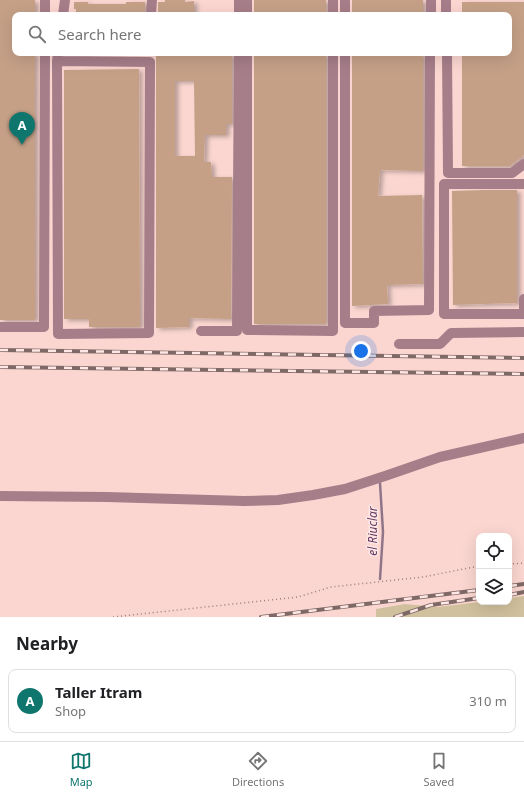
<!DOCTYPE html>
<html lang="en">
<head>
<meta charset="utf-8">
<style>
	body { margin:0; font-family:"Noto Sans",sans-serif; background:#f6f6f6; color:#202124 }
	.controls { position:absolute; right:12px; bottom:12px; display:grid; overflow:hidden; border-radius:8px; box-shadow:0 4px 16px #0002 }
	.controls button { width:36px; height:36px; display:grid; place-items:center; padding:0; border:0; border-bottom:1px solid #e0e0e0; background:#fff; color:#202124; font:20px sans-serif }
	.you { position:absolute; left:361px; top:351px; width:14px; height:14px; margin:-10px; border:3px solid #fff; border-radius:50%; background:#1a73e8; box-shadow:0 0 0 6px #1a73e833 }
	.badge { display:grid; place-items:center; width:26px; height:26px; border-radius:50%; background:#0f766e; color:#fff; font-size:13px; font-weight:700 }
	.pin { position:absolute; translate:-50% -33px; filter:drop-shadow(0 1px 2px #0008) }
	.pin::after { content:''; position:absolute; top:21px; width:14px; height:12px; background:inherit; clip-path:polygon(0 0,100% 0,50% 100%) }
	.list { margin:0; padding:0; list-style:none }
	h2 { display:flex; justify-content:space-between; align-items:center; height:52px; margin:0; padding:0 16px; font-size:17px }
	h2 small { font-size:13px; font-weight:400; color:#757577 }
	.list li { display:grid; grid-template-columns:26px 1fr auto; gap:12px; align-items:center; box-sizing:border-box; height:64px; margin:0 8px 8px; padding:0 8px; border:1px solid #e0e0e0; border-radius:8px }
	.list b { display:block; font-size:15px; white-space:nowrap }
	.list p { margin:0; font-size:13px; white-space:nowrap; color:#757577 }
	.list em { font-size:13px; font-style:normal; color:#757577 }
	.icon { flex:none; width:22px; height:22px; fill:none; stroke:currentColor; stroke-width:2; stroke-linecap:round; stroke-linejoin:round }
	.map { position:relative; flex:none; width:524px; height:617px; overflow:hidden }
	.search { position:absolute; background:#fff; box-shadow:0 4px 16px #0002; left:12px; right:12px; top:12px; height:44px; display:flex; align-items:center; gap:10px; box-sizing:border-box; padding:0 14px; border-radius:8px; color:#757577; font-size:15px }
	.sheet { height:124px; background:#fff }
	nav { display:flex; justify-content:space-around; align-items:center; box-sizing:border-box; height:56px; border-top:1px solid #e0e0e0; background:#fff; font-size:11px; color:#757577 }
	nav a { display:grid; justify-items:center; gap:2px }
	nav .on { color:#0f766e }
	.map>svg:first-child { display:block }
	.green { fill:#d0c09d }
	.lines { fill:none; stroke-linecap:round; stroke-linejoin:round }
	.stream { stroke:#907589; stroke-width:2.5 }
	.building { fill:#c5a087; fill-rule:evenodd; filter:url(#shadow) }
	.path { stroke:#987f7b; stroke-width:1.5; stroke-dasharray:1 3; stroke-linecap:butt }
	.minor { stroke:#a67e8a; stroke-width:10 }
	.rail-casing { stroke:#7f6966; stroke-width:4 }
	.rail { stroke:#fee7e4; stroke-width:2.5; stroke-dasharray:8; stroke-linecap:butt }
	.labels { text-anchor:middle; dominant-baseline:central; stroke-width:3; stroke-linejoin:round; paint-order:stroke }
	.water-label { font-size:12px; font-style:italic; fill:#663a63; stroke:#fee7e4 }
</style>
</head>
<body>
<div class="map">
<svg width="524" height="617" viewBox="0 0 524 617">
	<defs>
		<filter id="shadow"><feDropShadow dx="3.5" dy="2" stdDeviation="2" flood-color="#0004"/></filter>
	</defs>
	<rect width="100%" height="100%" fill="#fbd6d0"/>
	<polygon class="green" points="524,596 524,617 376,617 376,609 405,604 438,607 479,602 509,602 509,598"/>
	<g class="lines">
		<polyline class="stream" points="380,483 383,532 380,579"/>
	</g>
	<g class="building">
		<polygon points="0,0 35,0 35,15 15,15 15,53 35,53 35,320 0,320"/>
		<polygon points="165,0 185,0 185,2 194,1 194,15 158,15 158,2 165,2"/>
		<rect x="254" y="0" width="72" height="15"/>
		<rect x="352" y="0" width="71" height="15"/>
		<polygon points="74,2 88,2 88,4 126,4 126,2 145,2 145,15 77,15 77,14 76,14 76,9 74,9"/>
		<polygon points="462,2 524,2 524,155 510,166 462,166 462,53 509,53 509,15 462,15"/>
		<path d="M156,53h76v71h-6v11h-21l-1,27h7l1,15h20l-1,142 -42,-1v9l-33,1zM175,81h19l1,75h-20z"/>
		<rect x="254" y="53" width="72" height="271"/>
		<polygon points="352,53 423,53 423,171 380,170 378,196 422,195 423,284 387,285 388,304 352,306"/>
		<polygon points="139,69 140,327 89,327 89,319 64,319 64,70"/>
		<polygon points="484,190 517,190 517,303 453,305 452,191"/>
	</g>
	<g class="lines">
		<g class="path">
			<polyline points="509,564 524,563"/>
			<polyline points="113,617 298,597 331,587 423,577 479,566"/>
		</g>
		<g class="minor">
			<polyline points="345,0 345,15"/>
			<polyline points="446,0 446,15"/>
			<polyline points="45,15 45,0"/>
			<polyline points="63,15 65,0"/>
			<polyline points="151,15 152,0"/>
			<polyline points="239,15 239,0"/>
			<polyline points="247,15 247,0"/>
			<polyline points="333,15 333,0"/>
			<polyline points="431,15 431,0"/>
			<polyline points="247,53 247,330 333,331 333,53"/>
			<polyline points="345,53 345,323 374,323 374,311 429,310 430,53"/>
			<polyline points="447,53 448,173 512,173 524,164"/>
			<polyline points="57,61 150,62 149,333 58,334 57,61 58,53"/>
			<polyline points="524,184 444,184 444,314 524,314"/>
			<polyline points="524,314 524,299"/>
			<polyline points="0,327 44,327 45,53"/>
			<polyline points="201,331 237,331 239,53"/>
			<polyline points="399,344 440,344 451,333 524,332"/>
			<polyline points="0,496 107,497 244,501 278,500 313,495 345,489 385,476 440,457 524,438"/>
		</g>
		<g class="rail-casing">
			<g id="rail">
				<polyline points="0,350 524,358"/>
				<polyline points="0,367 524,374"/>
				<polyline points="509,586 524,584"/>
				<polyline points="509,595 524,592"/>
				<polyline points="261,617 479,590"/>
				<polyline points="395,617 431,605 479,598"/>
			</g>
		</g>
		<use href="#rail" class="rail"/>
	</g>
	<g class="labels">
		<g class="water-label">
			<text transform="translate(372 531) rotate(-90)">el Riuclar</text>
		</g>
	</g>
</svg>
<div class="controls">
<button><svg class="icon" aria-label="locate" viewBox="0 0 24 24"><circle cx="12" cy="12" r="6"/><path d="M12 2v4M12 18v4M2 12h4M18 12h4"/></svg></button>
<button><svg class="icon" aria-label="layers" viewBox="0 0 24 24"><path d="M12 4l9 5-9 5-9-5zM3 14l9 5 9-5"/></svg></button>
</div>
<div class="you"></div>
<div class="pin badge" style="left:22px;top:145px">A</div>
<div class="search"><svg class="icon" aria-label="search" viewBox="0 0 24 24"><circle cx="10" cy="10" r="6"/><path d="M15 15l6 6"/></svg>Search here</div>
</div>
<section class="sheet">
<h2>Nearby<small></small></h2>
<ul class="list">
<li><span class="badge">A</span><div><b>Taller Itram</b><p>Shop</p></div><em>310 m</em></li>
</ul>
</section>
<nav>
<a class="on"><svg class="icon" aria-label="map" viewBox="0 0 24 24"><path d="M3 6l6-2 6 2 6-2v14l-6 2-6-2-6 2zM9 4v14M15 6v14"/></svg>Map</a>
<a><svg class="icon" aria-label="directions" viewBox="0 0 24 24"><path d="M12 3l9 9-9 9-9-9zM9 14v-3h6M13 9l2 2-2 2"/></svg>Directions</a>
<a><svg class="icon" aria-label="saved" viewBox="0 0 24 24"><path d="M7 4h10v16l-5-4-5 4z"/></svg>Saved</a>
</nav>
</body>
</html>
